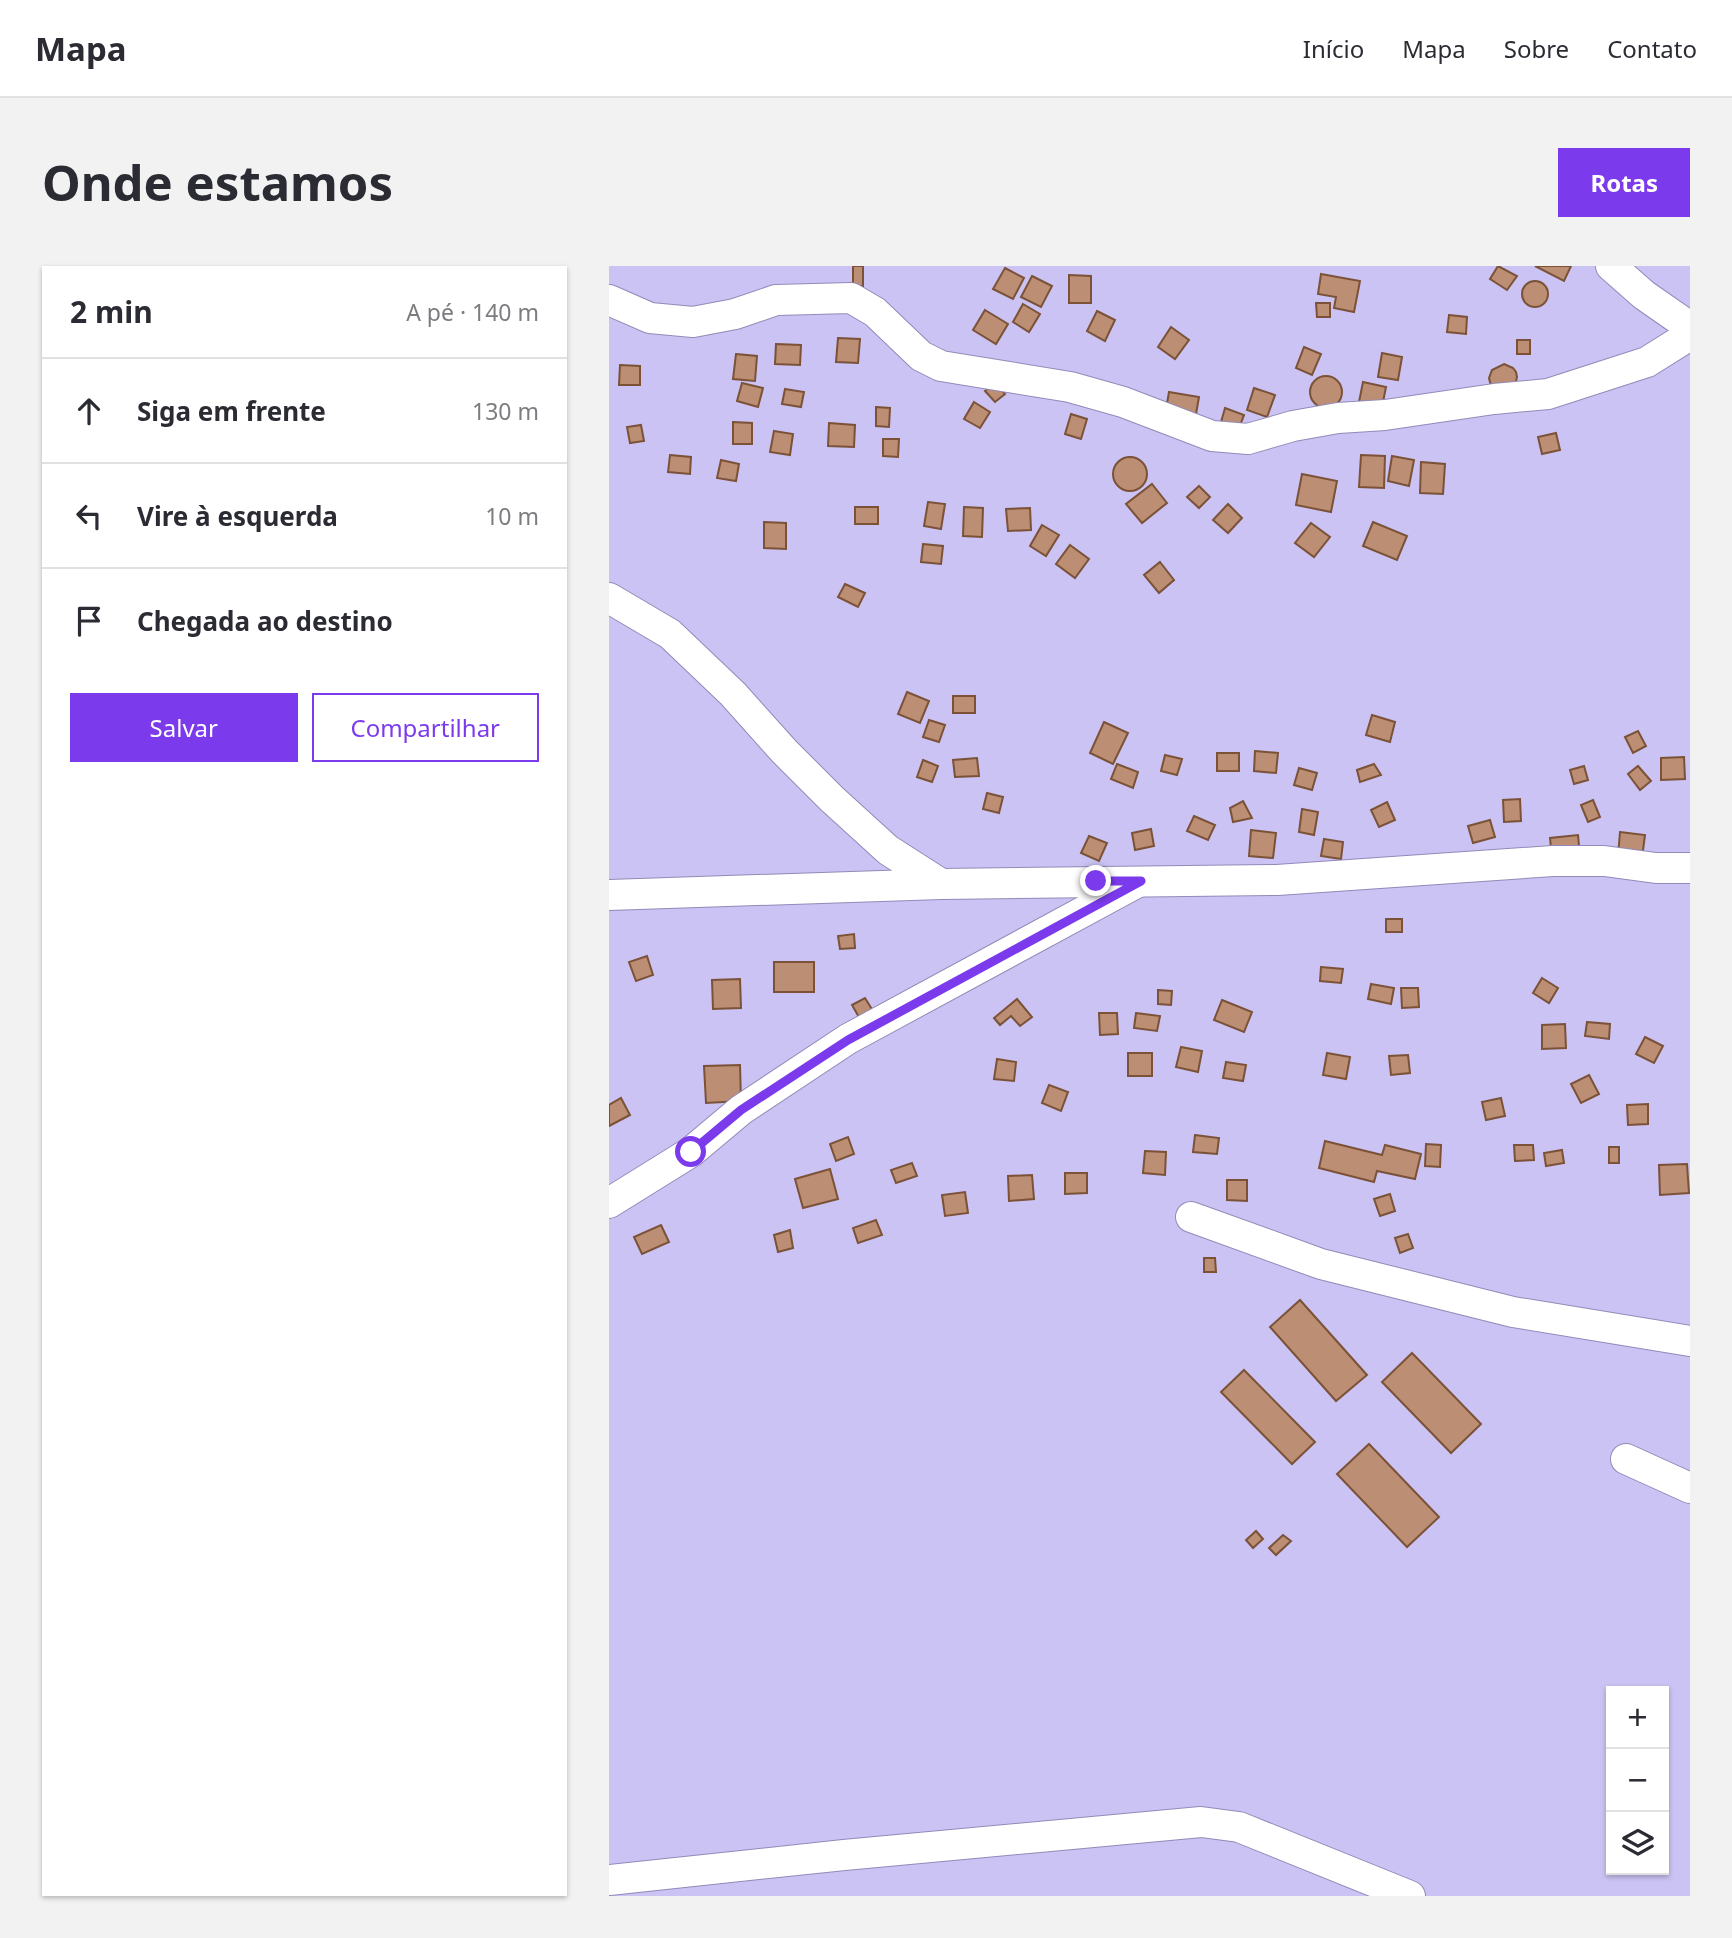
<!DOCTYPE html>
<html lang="pt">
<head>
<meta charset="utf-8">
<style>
	body { margin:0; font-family:"Noto Sans",sans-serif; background:#f2f2f3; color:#2b2b33 }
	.controls { position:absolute; right:21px; bottom:21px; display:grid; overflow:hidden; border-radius:0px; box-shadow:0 2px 5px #0004 }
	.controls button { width:63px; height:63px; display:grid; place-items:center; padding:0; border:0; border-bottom:2px solid #e1e1e2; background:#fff; color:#2b2b33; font:35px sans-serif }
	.stop { position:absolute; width:21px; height:21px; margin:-16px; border:5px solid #7c3aed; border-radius:50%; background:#fff }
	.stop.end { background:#7c3aed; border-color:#fff; box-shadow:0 2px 7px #0008 }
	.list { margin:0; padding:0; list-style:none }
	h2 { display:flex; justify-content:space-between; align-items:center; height:91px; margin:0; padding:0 28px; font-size:30px }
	h2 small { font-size:23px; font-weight:400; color:#7c7c81 }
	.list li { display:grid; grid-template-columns:46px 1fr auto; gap:21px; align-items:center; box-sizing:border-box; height:105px; padding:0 28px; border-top:2px solid #e1e1e2 }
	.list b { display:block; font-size:26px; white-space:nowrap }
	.list em { font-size:23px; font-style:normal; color:#7c7c81 }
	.actions { display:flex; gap:14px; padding:21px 28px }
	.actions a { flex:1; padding:16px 0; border:2px solid #7c3aed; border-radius:0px; text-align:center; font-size:24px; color:#7c3aed }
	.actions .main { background:#7c3aed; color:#fff }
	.icon { flex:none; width:38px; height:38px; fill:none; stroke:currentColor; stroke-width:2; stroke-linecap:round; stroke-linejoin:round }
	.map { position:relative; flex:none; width:1081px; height:1630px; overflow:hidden; border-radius:0px }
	header { display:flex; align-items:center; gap:42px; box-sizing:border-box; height:98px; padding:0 35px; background:#fff; border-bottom:2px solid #e1e1e2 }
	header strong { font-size:33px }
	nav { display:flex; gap:38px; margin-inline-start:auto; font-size:24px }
	.intro { display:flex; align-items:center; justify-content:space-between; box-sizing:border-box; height:168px; padding:0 42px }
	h1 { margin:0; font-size:49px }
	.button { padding:18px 32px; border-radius:0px; background:#7c3aed; color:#fff; font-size:24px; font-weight:700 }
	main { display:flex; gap:42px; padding:0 42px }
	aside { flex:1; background:#fff; border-radius:0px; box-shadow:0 2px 5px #0004 }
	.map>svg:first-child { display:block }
	.building { fill:#bc8e73; stroke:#7b5238; stroke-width:2 }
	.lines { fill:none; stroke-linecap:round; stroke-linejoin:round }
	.street-casing { stroke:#928ab8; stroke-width:32 }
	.street { stroke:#fff; stroke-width:30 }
	.route { stroke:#7c3aed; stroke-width:9 }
</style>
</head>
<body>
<header>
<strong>Mapa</strong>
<nav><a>Início</a><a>Mapa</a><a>Sobre</a><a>Contato</a></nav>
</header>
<div class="intro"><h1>Onde estamos</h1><a class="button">Rotas</a></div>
<main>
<aside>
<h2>2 min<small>A pé · 140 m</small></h2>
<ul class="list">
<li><svg class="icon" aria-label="ahead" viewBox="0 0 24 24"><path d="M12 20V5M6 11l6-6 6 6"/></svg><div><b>Siga em frente</b></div><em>130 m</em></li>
<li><svg class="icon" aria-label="left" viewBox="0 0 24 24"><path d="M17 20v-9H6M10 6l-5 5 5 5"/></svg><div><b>Vire à esquerda</b></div><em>10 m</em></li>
<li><svg class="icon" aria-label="arrive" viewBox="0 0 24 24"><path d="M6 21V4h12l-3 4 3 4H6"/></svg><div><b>Chegada ao destino</b></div></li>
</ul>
<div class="actions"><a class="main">Salvar</a><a>Compartilhar</a></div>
</aside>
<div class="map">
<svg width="1081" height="1630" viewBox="0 0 1081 1630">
	<rect width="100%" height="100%" fill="#cbc3f3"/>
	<g class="building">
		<rect x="244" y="0" width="10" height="20"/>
		<polygon points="889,0 908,10 898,24 881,13"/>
		<polygon points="926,0 962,0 955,15"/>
		<polygon points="396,2 415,12 404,33 384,23"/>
		<polygon points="712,8 751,15 745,46 725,42 727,31 709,28"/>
		<polygon points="460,9 482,10 482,37 460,37"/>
		<polygon points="423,10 443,20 432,41 412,31"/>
		<circle cx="926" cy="28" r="13"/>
		<polygon points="707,37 721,37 721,51 708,51"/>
		<polygon points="414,38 431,48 420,66 404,56"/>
		<polygon points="376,44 399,58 387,78 364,64"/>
		<polygon points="488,45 506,54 496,75 478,65"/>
		<polygon points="840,49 858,51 857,68 838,66"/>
		<polygon points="562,61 580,74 566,93 549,81"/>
		<polygon points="229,72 251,73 249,97 227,96"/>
		<rect x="908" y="74" width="13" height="14"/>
		<polygon points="167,78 192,79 191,99 166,98"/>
		<polygon points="695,81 712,88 703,109 687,102"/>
		<polygon points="773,87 793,91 789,114 769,111"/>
		<polygon points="127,88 148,90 146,115 124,113"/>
		<polygon points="895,98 904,102 907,106 908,111 906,120 882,120 880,112 883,104"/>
		<polygon points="11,99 31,100 31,119 10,119"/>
		<circle cx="717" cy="126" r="16"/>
		<polygon points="386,116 396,128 386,136 376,125"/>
		<polygon points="754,116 777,121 772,146 749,141"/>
		<polygon points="133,117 154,122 149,141 128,135"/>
		<polygon points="645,122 666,129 658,151 638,144"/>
		<polygon points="176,123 195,126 192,141 173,138"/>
		<polygon points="560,126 590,131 586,154 556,149"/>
		<polygon points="365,136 381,146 371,162 355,153"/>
		<polygon points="267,141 281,142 280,161 267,160"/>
		<polygon points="616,142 635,149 630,162 612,156"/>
		<polygon points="462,148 478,153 472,173 456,168"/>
		<polygon points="124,156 143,157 143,178 124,178"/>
		<polygon points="220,157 246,159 245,181 219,180"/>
		<polygon points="32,159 35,175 21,177 18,161"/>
		<polygon points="165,165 184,168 181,189 161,186"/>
		<polygon points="947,167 951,184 933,188 929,171"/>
		<polygon points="274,173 290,173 289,191 274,190"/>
		<polygon points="61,189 82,191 81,208 59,206"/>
		<polygon points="752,189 776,190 775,222 750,221"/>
		<polygon points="783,190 805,194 800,220 779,215"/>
		<circle cx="521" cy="208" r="17"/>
		<polygon points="112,194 130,198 127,215 108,212"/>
		<polygon points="812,196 836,198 834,228 811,227"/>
		<polygon points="693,208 728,215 722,246 687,239"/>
		<polygon points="543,218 558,237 533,257 517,238"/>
		<polygon points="590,220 601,231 590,242 578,231"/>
		<polygon points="319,236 336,238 332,263 315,260"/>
		<polygon points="619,238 633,252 619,267 604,254"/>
		<rect x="246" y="241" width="23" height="17"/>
		<polygon points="355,241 374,242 373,271 354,270"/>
		<polygon points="421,242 422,264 399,265 397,243"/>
		<polygon points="155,256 177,257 177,283 155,282"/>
		<polygon points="764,256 798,270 788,294 754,280"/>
		<polygon points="702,257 721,271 705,291 686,277"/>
		<polygon points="433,259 450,269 437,290 421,280"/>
		<polygon points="314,278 334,280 332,298 312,296"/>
		<polygon points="461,279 480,293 466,312 447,298"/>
		<polygon points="551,296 565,314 550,327 535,309"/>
		<polygon points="236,318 256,327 249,341 229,331"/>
		<polygon points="298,426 320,435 311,457 289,448"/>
		<rect x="344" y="430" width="22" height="17"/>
		<polygon points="763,449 786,456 781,476 757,469"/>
		<polygon points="320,454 336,459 330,476 314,471"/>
		<polygon points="495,456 519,467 504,498 481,487"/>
		<polygon points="1029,465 1037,480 1024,487 1016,471"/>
		<polygon points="646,485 669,487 667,507 645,505"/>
		<rect x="608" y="487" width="22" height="18"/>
		<polygon points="556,489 573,493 568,509 552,505"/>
		<polygon points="1075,491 1076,513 1052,514 1052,492"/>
		<polygon points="368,492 370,510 346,511 344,494"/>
		<polygon points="314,494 329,500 323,516 308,511"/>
		<polygon points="508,498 529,506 524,522 502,513"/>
		<polygon points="765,498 772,509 751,516 748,504"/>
		<polygon points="975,500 979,514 965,518 961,504"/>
		<polygon points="1029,500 1042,515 1031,524 1019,508"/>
		<polygon points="690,502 708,507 703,524 685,519"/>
		<polygon points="378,527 394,531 390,547 374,543"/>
		<polygon points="911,533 912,555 895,556 894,534"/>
		<polygon points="984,534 991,551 979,556 972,539"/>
		<polygon points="634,535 643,552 624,556 621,542"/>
		<polygon points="778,536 786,554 770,561 762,544"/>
		<polygon points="693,543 709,546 705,569 690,566"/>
		<polygon points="585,550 606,559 599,574 578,565"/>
		<polygon points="881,554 886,571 864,577 859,560"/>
		<polygon points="542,563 545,580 526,584 523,567"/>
		<polygon points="642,564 667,567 664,592 640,590"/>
		<polygon points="1011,566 1036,569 1033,592 1009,590"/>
		<polygon points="969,569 971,590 943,593 941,572"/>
		<polygon points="480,570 498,577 490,595 472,587"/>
		<polygon points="715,573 734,576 732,593 712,590"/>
		<rect x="777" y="653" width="16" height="13"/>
		<polygon points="245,668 246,682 231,683 229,670"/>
		<polygon points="38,690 44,709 27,715 20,696"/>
		<rect x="165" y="696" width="40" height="30"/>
		<polygon points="712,701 734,703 732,717 711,715"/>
		<polygon points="933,712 949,722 940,737 924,727"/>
		<polygon points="131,713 132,742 104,743 103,714"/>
		<polygon points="762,718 785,722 782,738 759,733"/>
		<polygon points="792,722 809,722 810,741 793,742"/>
		<polygon points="549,724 563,725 562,739 549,738"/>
		<polygon points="256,732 264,745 251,753 243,739"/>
		<polygon points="408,733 423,751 411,760 402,750 391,759 385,752"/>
		<polygon points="613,734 643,746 635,766 605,754"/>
		<polygon points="490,747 508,747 509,768 491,769"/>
		<polygon points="527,747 551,750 548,765 525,762"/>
		<polygon points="978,756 1001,758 1000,773 976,770"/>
		<polygon points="956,758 957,782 933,783 933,759"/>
		<polygon points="1036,771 1054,780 1045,797 1027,788"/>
		<polygon points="572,781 593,785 589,806 567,801"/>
		<rect x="519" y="787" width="24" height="23"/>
		<polygon points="718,787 741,791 737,813 714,809"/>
		<polygon points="799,789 801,807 782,809 780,790"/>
		<polygon points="388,793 407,796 405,815 385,813"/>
		<polygon points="617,796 637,799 634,815 614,812"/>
		<polygon points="131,799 132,835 97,837 95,800"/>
		<polygon points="980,809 990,828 972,837 962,818"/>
		<polygon points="440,819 459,826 452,845 433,837"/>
		<polygon points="12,832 21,849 0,860 0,839"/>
		<polygon points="892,832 896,850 877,854 873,836"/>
		<polygon points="1039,838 1039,858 1019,859 1018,839"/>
		<polygon points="586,869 610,872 608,888 584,886"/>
		<polygon points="239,871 245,888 227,895 221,878"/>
		<polygon points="716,875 773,889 776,879 812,888 806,913 768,905 765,916 710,902"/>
		<polygon points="817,878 832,879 831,901 816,900"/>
		<polygon points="905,879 924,879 925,894 906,895"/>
		<rect x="1000" y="881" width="10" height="16"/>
		<polygon points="953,884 955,897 937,900 935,887"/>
		<polygon points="536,885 557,886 556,909 534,907"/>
		<polygon points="303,897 308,910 287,917 282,904"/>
		<polygon points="1078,898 1080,927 1051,929 1050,899"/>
		<polygon points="221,903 229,933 194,942 186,913"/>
		<polygon points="456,907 478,907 478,927 456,928"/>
		<polygon points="423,909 425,933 400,935 399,910"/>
		<polygon points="618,914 638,914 638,935 618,934"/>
		<polygon points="356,926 359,947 336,950 333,929"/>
		<polygon points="781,928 786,945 771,950 765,933"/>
		<polygon points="267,954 273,969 249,977 244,962"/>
		<polygon points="52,959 60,976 33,988 25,971"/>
		<polygon points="181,964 184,982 169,986 165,969"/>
		<polygon points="799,968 804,982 791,987 786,972"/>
		<polygon points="595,992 606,992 607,1006 595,1006"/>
		<polygon points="691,1034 758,1109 727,1135 661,1061"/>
		<polygon points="803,1087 872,1158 842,1187 773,1116"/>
		<polygon points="635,1104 706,1176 683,1198 612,1126"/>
		<polygon points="760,1178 830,1251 798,1281 728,1208"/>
		<polygon points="647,1265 654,1273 644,1282 637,1274"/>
		<polygon points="674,1269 682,1275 667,1289 660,1282"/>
	</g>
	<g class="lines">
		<g class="street-casing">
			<g id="street">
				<polyline points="1002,0 1035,29 1081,61"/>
				<polyline points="0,34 41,52 84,56 126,48 167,34 242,32 266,46 312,90 332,100 461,121 514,136 603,170 639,173 684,160 729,152 776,149 885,133 939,128 1038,96 1081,69"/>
				<polyline points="0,332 61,368 124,428 175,485 223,533 279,584 332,618"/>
				<polyline points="0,629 332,618 668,614 944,595 995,595 1047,602 1081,602"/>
				<polyline points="0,937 82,886 132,844 239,773 529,616"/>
				<polyline points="582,951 712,998 904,1046 1081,1075"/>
				<polyline points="1017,1193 1081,1222"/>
				<polyline points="0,1614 235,1589 592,1556 630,1561 801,1630"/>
			</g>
		</g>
		<use href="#street" class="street"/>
	</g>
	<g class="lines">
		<polyline class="route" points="82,886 132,844 239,774 532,615 487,615"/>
	</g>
</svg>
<div class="controls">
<button>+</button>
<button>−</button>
<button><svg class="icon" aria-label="layers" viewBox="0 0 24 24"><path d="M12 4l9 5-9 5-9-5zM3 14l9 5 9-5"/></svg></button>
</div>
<div class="stop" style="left:82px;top:886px"></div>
<div class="stop end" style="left:487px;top:615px"></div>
</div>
</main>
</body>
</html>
